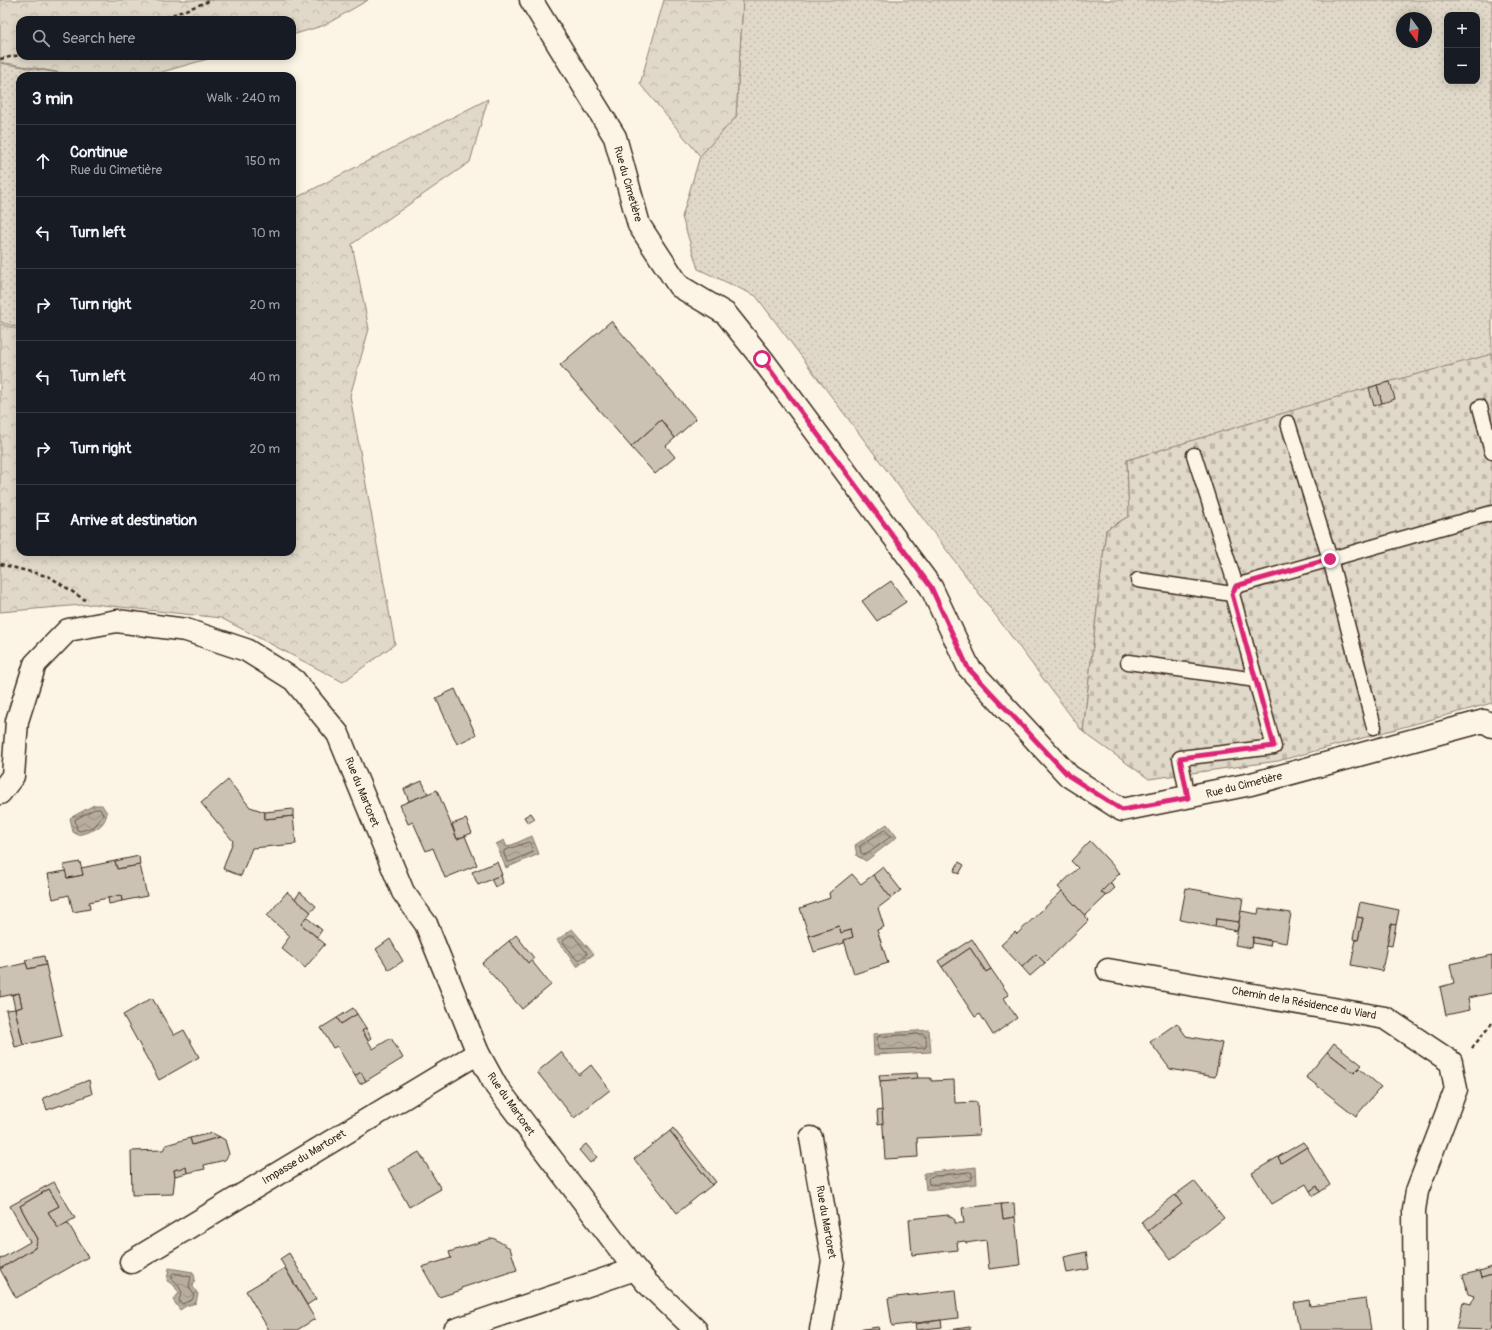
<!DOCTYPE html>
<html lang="en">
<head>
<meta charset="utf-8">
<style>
	body { margin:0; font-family:Pangolin,sans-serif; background:#20242c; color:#f1f3f6 }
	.controls { position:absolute; right:12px; top:12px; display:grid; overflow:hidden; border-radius:8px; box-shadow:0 2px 10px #0003 }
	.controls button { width:36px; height:36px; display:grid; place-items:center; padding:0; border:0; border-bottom:1px solid #363941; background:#171b24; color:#f1f3f6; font:20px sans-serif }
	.compass { position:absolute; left:1396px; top:12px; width:36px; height:36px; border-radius:50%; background:#171b24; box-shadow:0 2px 10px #0003; rotate:165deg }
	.stop { position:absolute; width:12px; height:12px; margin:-9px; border:3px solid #db2777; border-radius:50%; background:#fff }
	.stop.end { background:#db2777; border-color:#fff; box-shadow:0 1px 4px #0008 }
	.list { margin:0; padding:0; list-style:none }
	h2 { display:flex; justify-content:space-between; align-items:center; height:52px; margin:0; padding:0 16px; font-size:17px }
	h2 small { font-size:13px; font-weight:400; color:#9ea1a6 }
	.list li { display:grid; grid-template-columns:26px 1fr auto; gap:12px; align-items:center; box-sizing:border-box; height:72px; padding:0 16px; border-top:1px solid #363941 }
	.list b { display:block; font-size:15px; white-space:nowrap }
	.list p { margin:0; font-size:13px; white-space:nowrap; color:#9ea1a6 }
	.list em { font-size:13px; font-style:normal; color:#9ea1a6 }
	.icon { flex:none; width:22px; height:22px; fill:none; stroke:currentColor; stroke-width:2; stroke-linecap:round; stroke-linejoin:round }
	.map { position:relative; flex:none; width:1492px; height:1330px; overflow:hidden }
	.search { position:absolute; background:#171b24; box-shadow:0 2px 10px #0003; left:16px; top:16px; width:280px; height:44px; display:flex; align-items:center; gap:10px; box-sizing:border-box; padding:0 14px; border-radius:12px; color:#9ea1a6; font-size:15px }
	.panel { position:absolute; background:#171b24; box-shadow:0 2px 10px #0003; left:16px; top:72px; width:280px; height:484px; border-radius:12px }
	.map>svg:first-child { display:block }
	.green { fill:url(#green-dots); stroke:#8e8173; fill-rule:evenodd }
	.forest { fill:url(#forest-crowns); stroke:#8e8173 }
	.cemetery { fill:url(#cemetery-stones); stroke:#8e8173 }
	.water { fill:url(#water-waves); stroke:#85796b }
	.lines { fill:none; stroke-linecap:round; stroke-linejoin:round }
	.shore { stroke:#6d5e51; stroke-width:1 }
	.building { fill:#ccc2b3; stroke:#3b2a1e }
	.service-casing { stroke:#3b2a1e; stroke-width:17 }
	.minor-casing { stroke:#3b2a1e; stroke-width:25 }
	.path { stroke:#3b2a1e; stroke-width:2.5; stroke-dasharray:4 3; stroke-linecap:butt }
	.service { stroke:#fcf5e5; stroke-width:14 }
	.minor { stroke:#fcf5e5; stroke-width:22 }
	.route { stroke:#db2777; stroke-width:5 }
	.labels { text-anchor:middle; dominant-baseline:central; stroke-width:3.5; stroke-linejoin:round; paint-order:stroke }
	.street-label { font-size:11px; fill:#3b2a1e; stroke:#fcf5e5 }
</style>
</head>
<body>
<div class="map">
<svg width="1492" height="1330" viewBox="0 0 1492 1330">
	<defs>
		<pattern id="green-dots" width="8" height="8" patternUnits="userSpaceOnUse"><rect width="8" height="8" fill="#e0d8c8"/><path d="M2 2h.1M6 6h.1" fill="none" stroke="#c1baab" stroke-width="1.8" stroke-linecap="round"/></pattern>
		<pattern id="forest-crowns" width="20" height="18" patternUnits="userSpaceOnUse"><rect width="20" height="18" fill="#e0d8c8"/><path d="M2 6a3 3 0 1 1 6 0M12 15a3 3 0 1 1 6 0" fill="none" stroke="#c1baab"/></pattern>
		<pattern id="cemetery-stones" width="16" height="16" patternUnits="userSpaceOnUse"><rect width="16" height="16" fill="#e0d8c8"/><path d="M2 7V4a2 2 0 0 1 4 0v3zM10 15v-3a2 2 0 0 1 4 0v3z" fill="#c1baab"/></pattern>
		<pattern id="water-waves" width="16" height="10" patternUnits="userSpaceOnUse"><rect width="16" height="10" fill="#b7ad9e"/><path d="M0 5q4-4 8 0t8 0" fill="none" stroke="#968d80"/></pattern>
	</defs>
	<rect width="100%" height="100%" fill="#fcf5e5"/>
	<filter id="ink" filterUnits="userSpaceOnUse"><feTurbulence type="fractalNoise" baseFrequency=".025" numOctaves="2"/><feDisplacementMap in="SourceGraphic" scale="8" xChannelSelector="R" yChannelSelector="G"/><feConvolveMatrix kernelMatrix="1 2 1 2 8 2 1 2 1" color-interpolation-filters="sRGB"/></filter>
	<g filter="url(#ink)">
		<g class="green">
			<path d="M743,0h749v355l-365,105 2,56 -23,14 -23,202 -327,-436 -58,-27 -16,-52 18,-61 36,-39zM1447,15h30v66h-30zM1402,18h24v24h-24z"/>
			<polygon points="0,63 76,76 20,76 20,328 0,322"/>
		</g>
		<g class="forest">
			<polygon points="0,0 368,0 325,25 292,35 292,20 20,20 20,56 218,56 148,76 79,76 0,62"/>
			<polygon points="664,0 743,0 736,117 700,156 640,84"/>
			<polygon points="488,99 470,162 352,244 369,329 350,396 395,644 343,682 221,618 93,604 0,612 0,324 20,330 20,552 292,552 292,200"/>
		</g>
		<polygon class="cemetery" points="1492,354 1492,703 1278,761 1149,779 1083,732 1106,530 1129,516 1127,460 1377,385"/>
		<g class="water">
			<path d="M94,805h8l5,8c-3,16 -15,18 -29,22l-5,-3 -3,-14z"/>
			<polygon points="887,824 897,837 866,861 857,856 855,845"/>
			<polygon points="532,836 539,854 506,868 496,844 504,840 507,847"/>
			<polygon points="572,929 594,954 577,967 557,940"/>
			<polygon points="929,1030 931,1052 874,1055 873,1034"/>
			<polygon points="976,1167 977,1184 926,1190 924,1173"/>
			<polygon points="169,1268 193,1272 195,1278 193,1287 198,1294 196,1303 186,1306 180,1310 173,1300 179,1293 173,1284 167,1281"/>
		</g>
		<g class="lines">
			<g class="shore">
				<polygon points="95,809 100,809 103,814 102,817 94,827 80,831 77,830 75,820"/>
				<polygon points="885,830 890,835 890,837 866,855 861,853 860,846"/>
				<polygon points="529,842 531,843 533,852 510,862 507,862 504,854 504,851"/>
				<polygon points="570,935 573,935 587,953 586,955 579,960 577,960 563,942 564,940"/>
				<path d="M924,1034c3,3 3,11 1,14l-45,2 -2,-1 -1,-10 1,-2z"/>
				<polygon points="970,1172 972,1173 972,1179 971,1180 931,1185 929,1184 928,1179 930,1177"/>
				<polygon points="174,1273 191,1277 189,1287 194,1295 192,1300 182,1304 180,1303 179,1300 182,1292 176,1282 172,1279 172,1275"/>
			</g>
		</g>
		<g class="building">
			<polygon points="611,321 696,419 675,438 661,420 631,447 560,365"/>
			<polygon points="1390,382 1395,399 1382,403 1377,385"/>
			<polygon points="1377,385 1382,403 1374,406 1369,388"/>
			<polygon points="661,420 675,438 666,446 675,457 655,474 631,447"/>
			<polygon points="891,581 906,602 877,621 862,601"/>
			<polygon points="455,689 476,735 457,744 436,698"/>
			<polygon points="228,780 250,807 265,812 265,819 293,816 296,844 252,848 241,876 223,869 233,841 201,803"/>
			<polygon points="422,781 428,794 409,801 404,789"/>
			<polygon points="437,790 457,839 465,836 477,865 445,878 433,848 426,851 413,822 408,824 400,805"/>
			<polygon points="293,809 293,816 265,819 265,812"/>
			<polygon points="531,813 535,819 528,823 524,817"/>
			<polygon points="466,819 472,833 457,839 452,824"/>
			<polygon points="1090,841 1120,873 1101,892 1106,896 1085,916 1058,887 1078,868 1071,861"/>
			<polygon points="139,856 140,865 117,869 115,861"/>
			<polygon points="115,861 117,869 140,865 147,896 122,901 121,895 89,902 90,909 73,912 69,895 53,899 48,874 66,871 67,878 83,875 81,868"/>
			<polygon points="80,862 83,875 67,878 64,865"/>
			<polygon points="497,862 502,875 478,885 472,872"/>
			<polygon points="959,862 964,865 959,874 954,871"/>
			<polygon points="883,867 901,890 891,898 873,875"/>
			<polygon points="852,874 861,884 873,875 891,898 878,908 884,927 877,930 888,963 854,974 844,940 853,937 851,930 841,933 839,926 809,936 800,908 830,898 829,893"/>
			<polygon points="501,875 503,883 495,887 491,879"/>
			<polygon points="1110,883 1115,888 1106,896 1101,892"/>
			<polygon points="1186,888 1243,898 1239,922 1216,919 1215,927 1180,920"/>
			<polygon points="1062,891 1089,920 1045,963 1036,954 1022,967 1001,945 1015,932 1017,934"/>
			<polygon points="287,892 311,912 301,924 325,944 305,968 281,948 290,936 267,916"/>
			<polygon points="300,892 316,906 311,912 295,899"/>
			<polygon points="121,895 122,901 109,904 108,898"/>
			<polygon points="1360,902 1399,910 1396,925 1391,924 1382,971 1351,965 1356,939 1358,940 1363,918 1357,917"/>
			<polygon points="1259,908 1291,913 1286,943 1253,937 1252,948 1235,945 1241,911 1258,914"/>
			<polygon points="306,917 322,930 317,937 301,924"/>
			<polygon points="1357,917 1363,918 1358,940 1353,939"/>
			<polygon points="1216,919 1239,922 1237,931 1215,927"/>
			<polygon points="1391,924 1396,925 1392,946 1387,945"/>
			<polygon points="839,926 841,933 851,930 853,937 844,940 844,943 814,952 809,936"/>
			<polygon points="516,935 534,958 528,963 509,941"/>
			<polygon points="1253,937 1271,941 1270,946 1253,943"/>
			<polygon points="390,939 403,961 389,970 376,949"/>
			<polygon points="972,939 991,969 986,972 970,948 942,967 938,961"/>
			<polygon points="509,941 528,963 531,960 551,985 522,1009 482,963"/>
			<polygon points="970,948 986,972 991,969 1009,995 1004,998 1017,1018 993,1035 980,1014 975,1017 942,967"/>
			<polygon points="1036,954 1045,963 1030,976 1022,967"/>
			<polygon points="1492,955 1492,993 1468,998 1470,1010 1446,1015 1440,987 1454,983 1450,964"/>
			<polygon points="44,956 46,965 28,969 25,960"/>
			<polygon points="26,963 28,969 46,965 62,1036 23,1045 15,1009 22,1007 19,993 0,997 0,969"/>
			<polygon points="19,993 22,1007 15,1009 12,995"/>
			<polygon points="152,998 174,1035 184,1030 199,1057 159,1080 123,1015"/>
			<polygon points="353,1008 357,1014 341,1024 337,1018"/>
			<polygon points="15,1009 23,1045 15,1047 6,1010"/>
			<polygon points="357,1014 366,1028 362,1031 373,1049 391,1038 403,1058 366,1081 361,1072 355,1076 337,1046 333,1048 321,1028 337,1018 341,1024"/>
			<polygon points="1177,1023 1186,1036 1222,1043 1215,1077 1170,1069 1150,1042"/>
			<polygon points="366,1028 371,1038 368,1040 362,1031"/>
			<polygon points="1334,1043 1362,1065 1354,1073 1327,1052"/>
			<polygon points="561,1052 579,1075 591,1065 610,1090 574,1118 537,1072"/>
			<polygon points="1327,1052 1354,1073 1359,1068 1381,1087 1356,1116 1306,1077"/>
			<polygon points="361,1072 366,1081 360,1084 355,1076"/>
			<polygon points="917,1073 918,1079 880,1081 879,1075"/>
			<polygon points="918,1078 931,1078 931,1081 954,1080 955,1103 977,1102 979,1135 917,1138 918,1157 885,1159 880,1081"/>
			<polygon points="89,1080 92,1094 47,1110 43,1098"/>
			<polygon points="882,1110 883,1123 878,1124 877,1111"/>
			<polygon points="673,1128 716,1182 712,1185 670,1131"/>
			<polygon points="670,1131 712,1185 677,1213 634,1159"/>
			<polygon points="212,1133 220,1137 192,1145 190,1138"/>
			<polygon points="220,1137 225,1140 229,1154 225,1160 204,1165 205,1169 187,1173 186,1167 174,1170 175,1176 173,1194 132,1195 131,1151 163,1150 166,1145 190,1138 192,1145"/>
			<polygon points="1303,1142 1307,1147 1281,1163 1278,1157"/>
			<polygon points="586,1144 597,1157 590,1163 579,1150"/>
			<polygon points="1307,1147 1330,1185 1320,1192 1317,1186 1310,1191 1306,1184 1272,1204 1252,1173 1278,1157 1281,1163"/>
			<polygon points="419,1152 441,1189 409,1207 388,1169"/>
			<polygon points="186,1167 187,1173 175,1176 174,1170"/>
			<polygon points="1194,1181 1224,1218 1171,1260 1148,1231 1182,1204 1175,1195"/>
			<polygon points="54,1182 75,1218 58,1228 48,1212 59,1206 49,1189 20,1206 38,1239 35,1248 0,1269 0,1259 30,1242 10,1206"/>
			<polygon points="1317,1186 1320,1192 1313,1196 1310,1191"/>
			<polygon points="49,1189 59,1206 48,1212 58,1228 68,1223 88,1257 16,1298 0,1269 35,1248 38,1239 20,1206"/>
			<polygon points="1175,1195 1182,1204 1148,1231 1141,1222"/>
			<polygon points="1014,1203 1015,1217 1003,1219 1001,1204"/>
			<polygon points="1001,1204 1003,1219 1015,1217 1020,1265 989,1269 986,1240 966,1243 965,1241 957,1242 958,1250 912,1255 909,1219 948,1215 955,1220 955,1223 964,1223 962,1208"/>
			<polygon points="493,1238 510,1248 517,1270 461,1288 462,1290 439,1297 422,1267 451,1258 449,1252"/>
			<polygon points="1086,1252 1089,1269 1067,1273 1064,1257"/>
			<polygon points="289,1253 316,1299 307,1305 280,1259"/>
			<polygon points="1492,1267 1492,1275 1482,1278 1480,1271"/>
			<polygon points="285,1268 315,1319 297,1330 269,1330 246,1291"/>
			<polygon points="1480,1271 1482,1278 1492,1275 1492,1325 1491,1330 1456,1329 1463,1302 1471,1304 1474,1296 1468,1294 1463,1275"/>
			<polygon points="955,1290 958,1318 892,1326 888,1298"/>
			<polygon points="1366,1299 1371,1330 1299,1330 1294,1303 1309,1300 1310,1306"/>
			<polygon points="941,1320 942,1327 916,1330 915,1324"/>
			<polygon points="878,1327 879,1330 857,1330"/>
			<polygon points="970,1327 970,1330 950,1330 969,1327"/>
		</g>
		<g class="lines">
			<g class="service-casing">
				<g id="service">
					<polyline points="1480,407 1492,452"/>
					<polyline points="1288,423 1330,559 1374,727"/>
					<polyline points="1194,455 1236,586"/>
					<polyline points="1138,580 1232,594"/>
					<polyline points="1128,662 1256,680"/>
					<polyline points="1188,797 1180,758 1274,747 1232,594 1236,586 1492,513"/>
				</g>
			</g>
			<g class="minor-casing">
				<g id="minor">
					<polyline points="531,0 615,137 639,225 679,286 726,314 762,359 931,587 969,668 1069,776 1122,810 1251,784 1484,721 1492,726"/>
					<polyline points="0,793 13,776 17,721 35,664 68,630 117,621 186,630 246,650 294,680 338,734 403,892 426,924 478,1053 496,1086 635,1269 647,1283 696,1330"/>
					<polyline points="1108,970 1385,1018 1451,1062 1456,1089 1417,1191 1414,1210 1415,1330"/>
					<polyline points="811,1138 833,1261 821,1330"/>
					<polyline points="131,1262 478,1053"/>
					<polyline points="455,1330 635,1269"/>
				</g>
			</g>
			<g class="path">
				<polyline points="159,20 212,0"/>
				<polyline points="0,59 20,55"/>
				<polyline points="0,564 50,577 85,600"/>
				<polyline points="1472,1048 1492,1023"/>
			</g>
			<use href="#service" class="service"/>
			<use href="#minor" class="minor"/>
		</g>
	</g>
	<g class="lines" filter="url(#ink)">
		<polyline class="route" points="762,359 931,587 968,668 1069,776 1122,810 1188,798 1180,758 1274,746 1232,594 1236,586 1330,559"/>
	</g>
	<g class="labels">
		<g class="street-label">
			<text transform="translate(628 184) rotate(74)">Rue du Cimetière</text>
			<text transform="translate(1244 785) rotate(-14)">Rue du Cimetière</text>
			<text transform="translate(362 792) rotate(68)">Rue du Martoret</text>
			<text transform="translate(1304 1003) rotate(10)">Chemin de la Résidence du Viard</text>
			<text transform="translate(511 1104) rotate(55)">Rue du Martoret</text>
			<text transform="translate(304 1157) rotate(-31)">Impasse du Martoret</text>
			<text transform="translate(826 1222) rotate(80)">Rue du Martoret</text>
		</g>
	</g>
</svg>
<div class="controls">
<button>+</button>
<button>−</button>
</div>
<svg class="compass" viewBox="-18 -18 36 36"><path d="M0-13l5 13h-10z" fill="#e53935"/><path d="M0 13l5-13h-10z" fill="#9ea1a6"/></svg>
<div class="stop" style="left:762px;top:359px"></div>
<div class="stop end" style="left:1330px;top:559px"></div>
<div class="search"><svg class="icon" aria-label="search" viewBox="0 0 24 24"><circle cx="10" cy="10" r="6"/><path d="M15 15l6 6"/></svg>Search here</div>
<section class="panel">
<h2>3 min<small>Walk · 240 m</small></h2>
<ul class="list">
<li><svg class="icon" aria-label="ahead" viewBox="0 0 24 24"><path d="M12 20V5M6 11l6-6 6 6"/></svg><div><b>Continue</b><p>Rue du Cimetière</p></div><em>150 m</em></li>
<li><svg class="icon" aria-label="left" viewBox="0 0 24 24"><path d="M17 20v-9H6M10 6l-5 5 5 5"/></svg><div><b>Turn left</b></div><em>10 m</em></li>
<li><svg class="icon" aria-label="right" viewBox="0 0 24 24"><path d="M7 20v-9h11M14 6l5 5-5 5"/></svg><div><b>Turn right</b></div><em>20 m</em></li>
<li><svg class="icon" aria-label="left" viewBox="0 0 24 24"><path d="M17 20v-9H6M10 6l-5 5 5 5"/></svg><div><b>Turn left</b></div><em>40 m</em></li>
<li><svg class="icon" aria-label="right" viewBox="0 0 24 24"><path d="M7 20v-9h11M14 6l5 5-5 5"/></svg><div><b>Turn right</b></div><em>20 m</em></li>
<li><svg class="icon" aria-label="arrive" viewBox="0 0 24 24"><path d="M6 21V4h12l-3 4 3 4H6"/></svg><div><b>Arrive at destination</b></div></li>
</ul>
</section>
</div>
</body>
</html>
